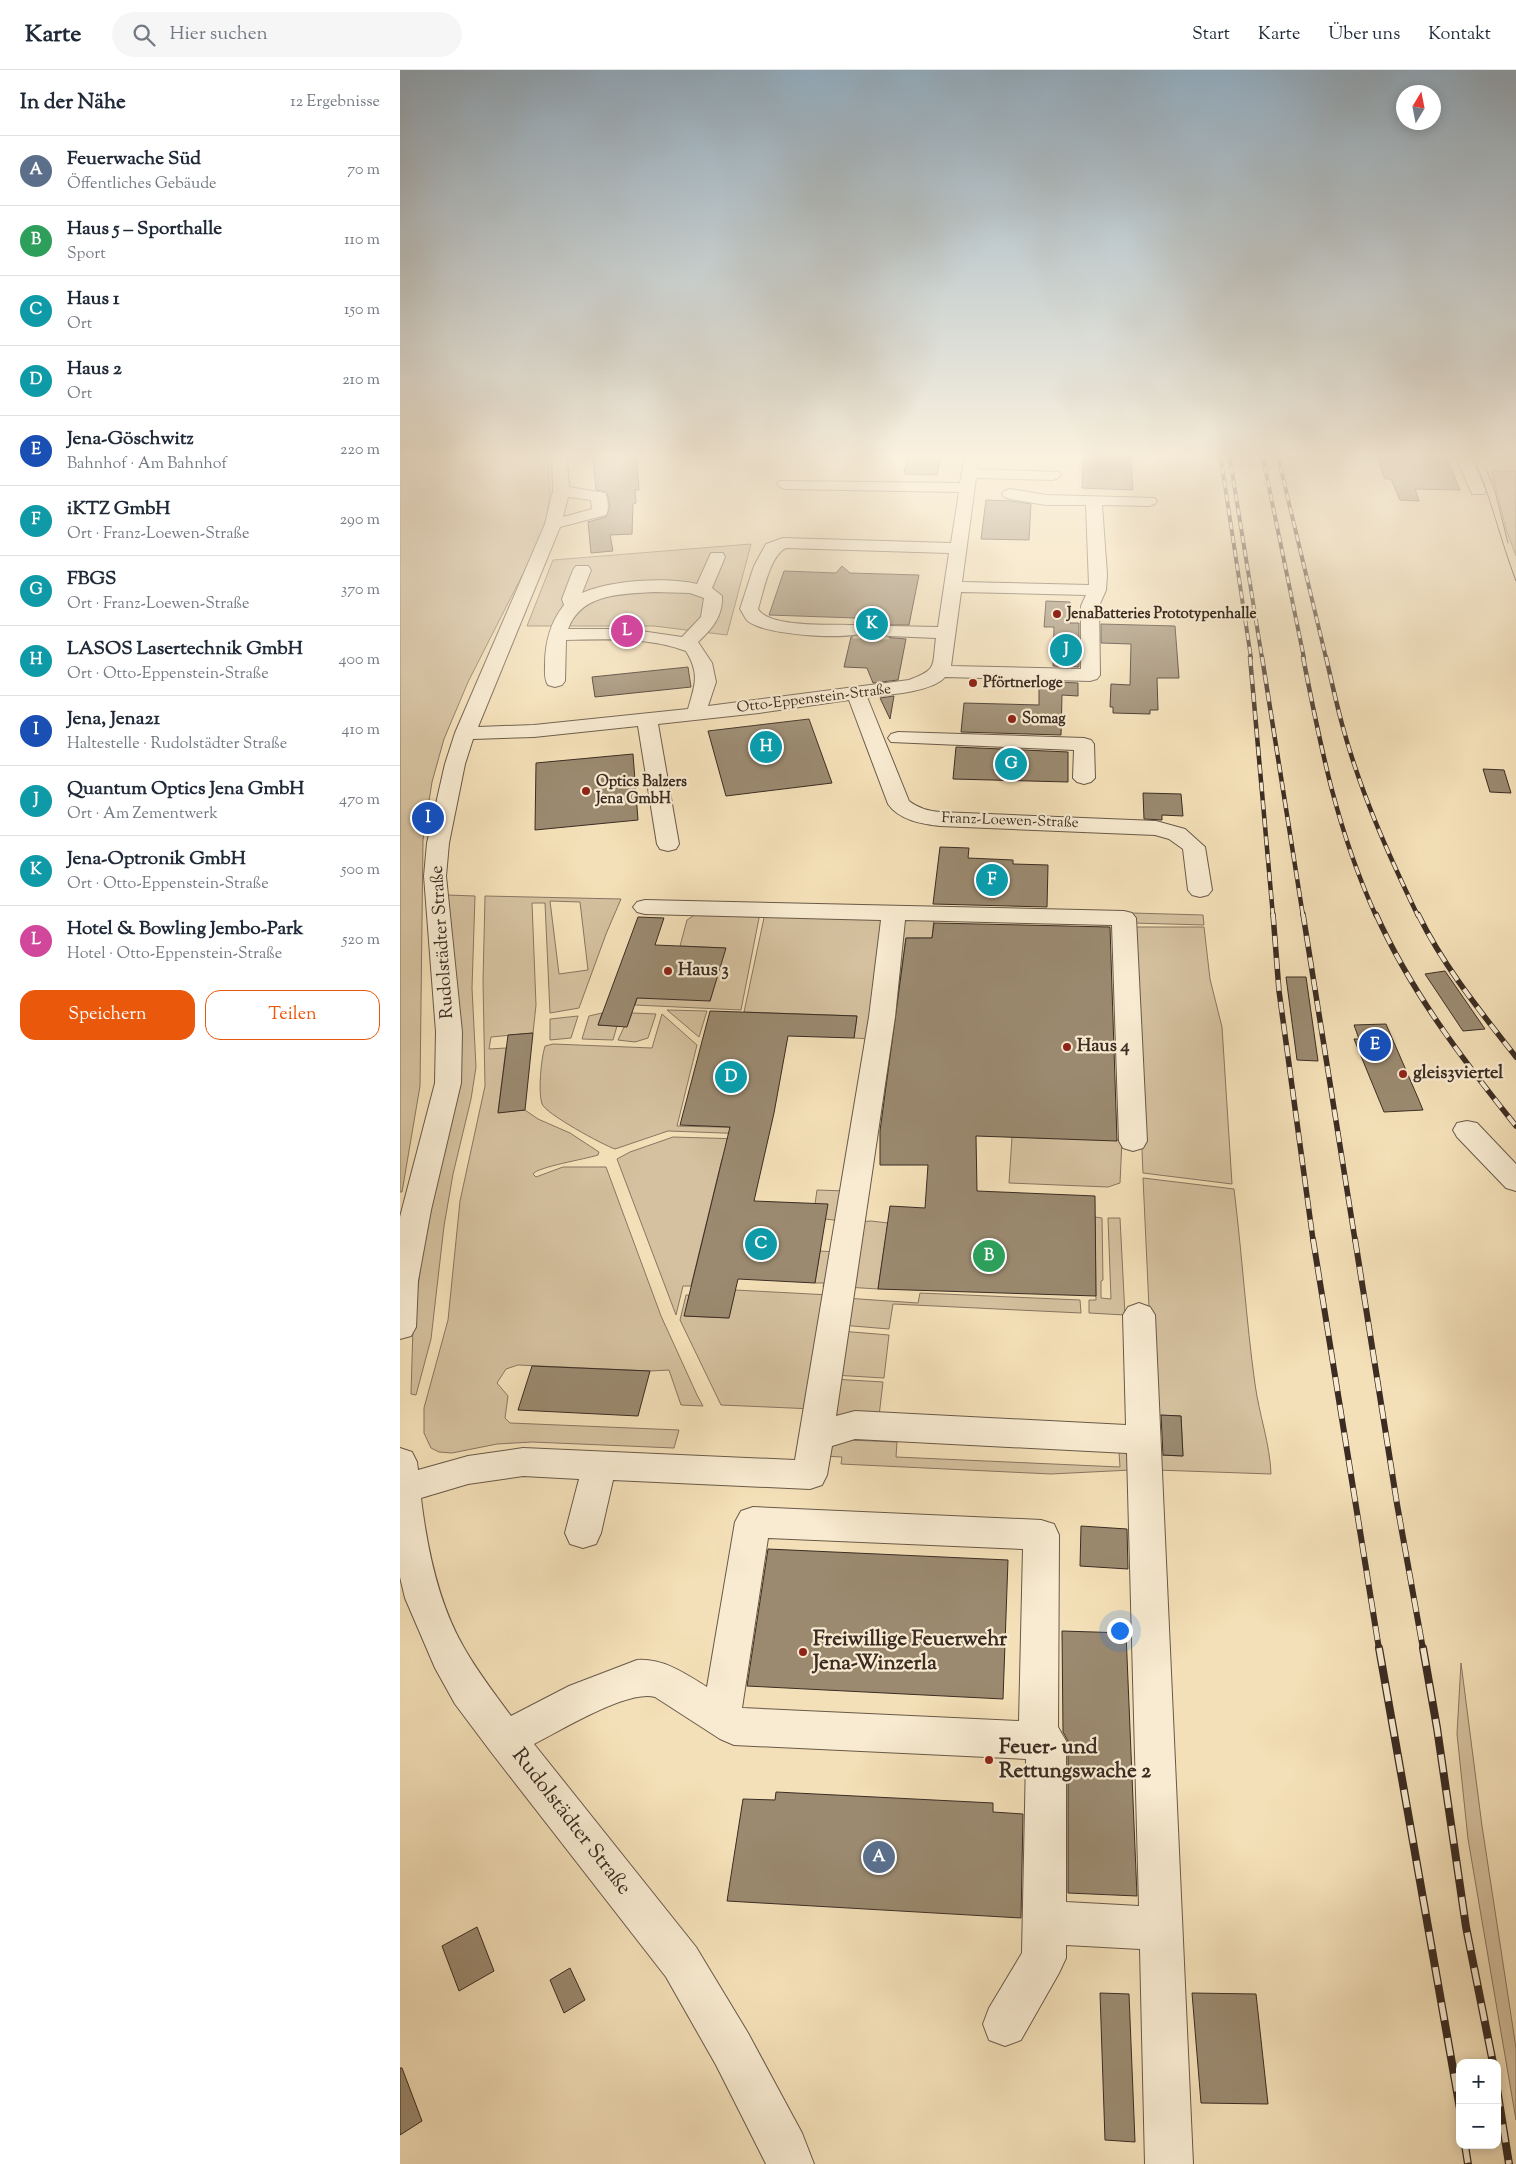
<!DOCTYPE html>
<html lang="de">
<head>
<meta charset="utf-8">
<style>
	body { margin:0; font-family:"Sorts Mill Goudy",serif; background:#f6f6f7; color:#1f2937 }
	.controls { position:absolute; right:15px; bottom:15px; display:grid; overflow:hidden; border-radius:10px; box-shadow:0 2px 12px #0003 }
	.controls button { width:45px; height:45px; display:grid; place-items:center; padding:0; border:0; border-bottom:1px solid #e0e1e3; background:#fff; color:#1f2937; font:25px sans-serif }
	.compass { position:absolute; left:996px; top:15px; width:45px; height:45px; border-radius:50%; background:#fff; box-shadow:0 2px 12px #0003; rotate:10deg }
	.you { position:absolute; left:719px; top:1560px; width:18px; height:18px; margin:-12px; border:4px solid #fff; border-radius:50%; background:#1a73e8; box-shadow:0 0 0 8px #1a73e833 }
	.badge { display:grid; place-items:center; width:32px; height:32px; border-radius:50%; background:#ea580c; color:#fff; font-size:16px; font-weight:700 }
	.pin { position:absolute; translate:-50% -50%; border:2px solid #fff; box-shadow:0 1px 5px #0006 }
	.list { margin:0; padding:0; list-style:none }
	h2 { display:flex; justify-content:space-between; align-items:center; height:65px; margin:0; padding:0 20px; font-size:21px }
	h2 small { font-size:16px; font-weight:400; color:#747a83 }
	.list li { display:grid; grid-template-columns:32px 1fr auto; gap:15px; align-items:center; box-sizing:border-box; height:70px; padding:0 20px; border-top:1px solid #e0e1e3 }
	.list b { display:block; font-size:19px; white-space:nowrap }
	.list p { margin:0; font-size:16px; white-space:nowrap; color:#747a83 }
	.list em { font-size:16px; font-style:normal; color:#747a83 }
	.actions { display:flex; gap:10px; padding:15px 20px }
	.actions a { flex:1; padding:11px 0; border:1px solid #ea580c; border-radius:15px; text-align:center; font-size:18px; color:#ea580c }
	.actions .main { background:#ea580c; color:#fff }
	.icon { flex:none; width:28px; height:28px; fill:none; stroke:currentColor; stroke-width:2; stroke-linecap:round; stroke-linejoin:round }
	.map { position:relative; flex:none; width:1116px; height:2094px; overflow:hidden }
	header { display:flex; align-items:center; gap:30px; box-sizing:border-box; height:70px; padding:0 25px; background:#fff; border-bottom:1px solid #e0e1e3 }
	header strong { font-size:24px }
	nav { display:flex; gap:28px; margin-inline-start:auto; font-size:18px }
	.search { width:350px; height:45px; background:#f6f6f7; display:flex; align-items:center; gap:12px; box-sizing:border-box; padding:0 18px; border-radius:28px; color:#747a83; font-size:19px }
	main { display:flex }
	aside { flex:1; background:#fff }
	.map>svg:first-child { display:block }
	.green { fill:#d5c19f; stroke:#887661; fill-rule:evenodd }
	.building { fill:#9b8a70; stroke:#3b2c23 }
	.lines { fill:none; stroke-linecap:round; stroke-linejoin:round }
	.minor-tunnel { stroke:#cfbc9a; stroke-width:17; stroke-dasharray:17 8; stroke-linecap:butt }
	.minor-casing { stroke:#695948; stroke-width:2 }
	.minor { fill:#f8ebd1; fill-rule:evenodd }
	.tram { stroke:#3b2c23; stroke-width:1 }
	.rail-far4-casing { stroke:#3b2c23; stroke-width:4 }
	.rail-far3-casing { stroke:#3b2c23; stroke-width:4.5 }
	.rail-far2-casing { stroke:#3b2c23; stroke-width:5.5 }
	.rail-far1-casing { stroke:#3b2c23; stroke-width:6 }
	.rail-casing { stroke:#3b2c23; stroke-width:8 }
	.rail-far4 { stroke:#f8ebd1; stroke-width:2.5; stroke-dasharray:7; stroke-linecap:butt }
	.rail-far3 { stroke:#f8ebd1; stroke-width:3; stroke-dasharray:9; stroke-linecap:butt }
	.rail-far2 { stroke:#f8ebd1; stroke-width:4; stroke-dasharray:11; stroke-linecap:butt }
	.rail-far1 { stroke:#f8ebd1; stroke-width:4.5; stroke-dasharray:14; stroke-linecap:butt }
	.rail { stroke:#f8ebd1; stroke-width:5.5; stroke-dasharray:18; stroke-linecap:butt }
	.poi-dot { fill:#8f2418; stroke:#f8ebd1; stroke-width:2 }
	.labels { text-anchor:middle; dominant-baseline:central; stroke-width:4.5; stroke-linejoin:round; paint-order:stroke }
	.far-poi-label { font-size:15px; font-weight:bold; fill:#3b2c23; stroke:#f8ebd1; text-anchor:start }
	.far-street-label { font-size:15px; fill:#3b2c23; stroke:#f8ebd1 }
	.street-label { font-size:18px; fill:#3b2c23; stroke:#f8ebd1 }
	.poi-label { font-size:18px; font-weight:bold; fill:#3b2c23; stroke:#f8ebd1; text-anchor:start }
	.near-poi-label { font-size:21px; font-weight:bold; fill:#3b2c23; stroke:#f8ebd1; text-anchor:start }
	.near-street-label { font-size:21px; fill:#3b2c23; stroke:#f8ebd1 }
</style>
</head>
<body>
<header>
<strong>Karte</strong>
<div class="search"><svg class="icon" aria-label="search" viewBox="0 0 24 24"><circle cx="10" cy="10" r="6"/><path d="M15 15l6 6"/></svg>Hier suchen</div>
<nav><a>Start</a><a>Karte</a><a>Über uns</a><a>Kontakt</a></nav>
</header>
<main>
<aside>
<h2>In der Nähe<small>12 Ergebnisse</small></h2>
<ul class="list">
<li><span class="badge" style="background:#5c6f8a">A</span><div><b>Feuerwache Süd</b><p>Öffentliches Gebäude</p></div><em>70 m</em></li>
<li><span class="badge" style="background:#2e9e5b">B</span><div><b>Haus 5 – Sporthalle</b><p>Sport</p></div><em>110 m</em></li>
<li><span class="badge" style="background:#0f9aa8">C</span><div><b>Haus 1</b><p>Ort</p></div><em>150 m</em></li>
<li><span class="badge" style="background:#0f9aa8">D</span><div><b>Haus 2</b><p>Ort</p></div><em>210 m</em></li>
<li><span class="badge" style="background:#1a4fb4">E</span><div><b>Jena-Göschwitz</b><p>Bahnhof · Am Bahnhof</p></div><em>220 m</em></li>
<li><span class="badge" style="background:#0f9aa8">F</span><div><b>iKTZ GmbH</b><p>Ort · Franz-Loewen-Straße</p></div><em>290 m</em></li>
<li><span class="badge" style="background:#0f9aa8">G</span><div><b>FBGS</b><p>Ort · Franz-Loewen-Straße</p></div><em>370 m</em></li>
<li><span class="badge" style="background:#0f9aa8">H</span><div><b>LASOS Lasertechnik GmbH</b><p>Ort · Otto-Eppenstein-Straße</p></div><em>400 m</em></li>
<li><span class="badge" style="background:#1a4fb4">I</span><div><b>Jena, Jena21</b><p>Haltestelle · Rudolstädter Straße</p></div><em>410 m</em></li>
<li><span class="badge" style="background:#0f9aa8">J</span><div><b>Quantum Optics Jena GmbH</b><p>Ort · Am Zementwerk</p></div><em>470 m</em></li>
<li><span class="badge" style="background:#0f9aa8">K</span><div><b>Jena-Optronik GmbH</b><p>Ort · Otto-Eppenstein-Straße</p></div><em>500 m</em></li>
<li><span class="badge" style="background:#d1479c">L</span><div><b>Hotel &amp; Bowling Jembo-Park</b><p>Hotel · Otto-Eppenstein-Straße</p></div><em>520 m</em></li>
</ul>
<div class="actions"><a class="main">Speichern</a><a>Teilen</a></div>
</aside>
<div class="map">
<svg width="1116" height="2094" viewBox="0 0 1116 2094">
	<rect width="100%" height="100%" fill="#f4e0b8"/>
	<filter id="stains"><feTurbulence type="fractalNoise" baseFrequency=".004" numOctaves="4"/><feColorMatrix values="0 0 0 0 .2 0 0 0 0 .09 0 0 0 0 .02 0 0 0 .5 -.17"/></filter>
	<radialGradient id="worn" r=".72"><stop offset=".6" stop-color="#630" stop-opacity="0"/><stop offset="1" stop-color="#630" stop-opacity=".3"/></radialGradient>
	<g class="green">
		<polygon points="0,383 147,383 150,421 147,445 139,472 68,612 44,669 32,712 23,770 20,1016 2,1122 0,1122"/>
		<polygon points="1092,401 1116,401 1116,486 1106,459"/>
		<polygon points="351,474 327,565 254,556 127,556 153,490"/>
		<polygon points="47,825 75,826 72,918 76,997 71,1029 53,1104 44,1156 31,1269 16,1325 11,1324 13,1256 29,1130"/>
		<path d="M85,826l136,3 -15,35 -27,74 -29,5 -5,-110h-13l4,102 -3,28 -42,4 -2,12 17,-1 -8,64 27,-2 13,9 32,14 29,19 -1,3c-12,4 -61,12 -65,19l3,3 27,-10h43l55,149 36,79 6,11 -22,-1 -12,-35 -19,1 -132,-6 -12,4 -9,14 11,13 -3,22 5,5 169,7 -5,18 -142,-6 -35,2 -45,9 -13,-1 -8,-4 -7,-15v-25l24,-88 12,-119 25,-115 -2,-105zM150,831l30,1 8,68 -29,4z"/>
		<polygon points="360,843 341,940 235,935 242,914 310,931 325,878 280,876 287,850 296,844"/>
		<polygon points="365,843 481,849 487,854 471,969 454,968 457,946 344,942"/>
		<polygon points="732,843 803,845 804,855 733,853"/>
		<polygon points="534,848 532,868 506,868 495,945 486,945 503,850"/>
		<polygon points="732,857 804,857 810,909 822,957 832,1114 743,1103"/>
		<polygon points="267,940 307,941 299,967"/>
		<polygon points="202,943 198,955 217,956 213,970 182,969 189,946"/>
		<polygon points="232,943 256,944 248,968 235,972 218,970 224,957 227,956"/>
		<path d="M262,944l35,31 -20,81 81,2 -8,6 -82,-3 -53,18c-12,-4 -69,-35 -73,-45 -4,-12 -1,-45 3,-58l8,-2 99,4z"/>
		<polygon points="178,946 171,968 150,970 150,949"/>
		<polygon points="273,1067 342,1069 351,1090 322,1089 291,1216 283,1216 276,1245 217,1089 230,1082"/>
		<polygon points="612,1067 722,1070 720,1113 708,1117 609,1113"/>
		<path d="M743,1108l91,11c8,65 12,130 21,195 4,30 15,60 16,90l-115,-4v-15l27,1 -2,-40 -27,-1z"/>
		<polygon points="417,1120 447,1121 442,1151 425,1149 415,1134"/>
		<polygon points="695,1147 702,1148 703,1210 701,1211 701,1228 711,1229 708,1148 720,1148 725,1245 689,1243 689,1230 696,1230"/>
		<polygon points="471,1151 488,1153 478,1219 446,1217 456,1152"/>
		<polygon points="420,1181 437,1182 432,1218 423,1217 424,1213 415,1213"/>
		<polygon points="335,1220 430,1225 414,1339 321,1335 280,1250 286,1225 289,1225 285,1246 329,1248"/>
		<polygon points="520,1223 680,1230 681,1243 493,1234 489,1259 441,1255 445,1228 518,1233"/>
		<polygon points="440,1261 489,1265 484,1308 433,1305"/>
		<polygon points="433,1309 483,1312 479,1346 432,1352"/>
		<polygon points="449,1370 497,1372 496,1387 720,1397 719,1382 727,1383 731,1400 651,1404 441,1394 442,1387 421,1386 423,1373"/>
		<polygon points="1061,1593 1082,1756 1116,1978 1116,2050 1068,1769 1057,1664"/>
	</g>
	<g class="building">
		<polygon points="192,383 236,383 239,420 235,420 236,433 233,434 232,464 210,465 213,481 191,483 188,452 206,447 210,437 207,422 196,420"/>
		<polygon points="508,383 541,383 537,405 504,404"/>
		<polygon points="684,383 730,383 733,420 682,418"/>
		<polygon points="976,383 1044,383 1060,420 1015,419 1019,431 1000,430 991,409 985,409"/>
		<polygon points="586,430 611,431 631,434 629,470 581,469"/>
		<polygon points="442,496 450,503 519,505 509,555 483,555 478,561 483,567 506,569 498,610 473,613 467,598 444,597 451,567 459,566 464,560 460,555 455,553 456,548 369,545 384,501 436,503"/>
		<polygon points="646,531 670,532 670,553 679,553 679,597 653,596 654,557 644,557"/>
		<polygon points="701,554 775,556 779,608 757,608 758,640 750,640 750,644 713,643 713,637 710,637 711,614 730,615 731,574 701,573"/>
		<polygon points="288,597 291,617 195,627 192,607"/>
		<polygon points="639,611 678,613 678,626 662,625 661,665 561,662 564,633 639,635"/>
		<polygon points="494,626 490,649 480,628"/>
		<polygon points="409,649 432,713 326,726 308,661"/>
		<polygon points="556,677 668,682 668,712 553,709"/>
		<polygon points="233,684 238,750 135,760 136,693"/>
		<polygon points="1083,699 1104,700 1111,723 1090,722"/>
		<polygon points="743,723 781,724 783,746 762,745 762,750 744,749"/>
		<polygon points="540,777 569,778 568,788 613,790 613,794 648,795 647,837 533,834"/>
		<polygon points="238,847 264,848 255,875 326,878 310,931 237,928 227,957 198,955"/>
		<polygon points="534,853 710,857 717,1071 576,1066 577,1121 695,1126 696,1226 478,1219 490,1136 525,1138 528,1095 480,1095 480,1061 506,868 532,868"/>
		<polygon points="1045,901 1085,959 1063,961 1025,904"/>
		<polygon points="886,907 906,907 918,991 897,990"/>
		<polygon points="310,941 457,946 454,968 388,966 374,1043 354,1131 428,1134 415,1213 338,1209 329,1248 284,1246 330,1057 280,1055"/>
		<polygon points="986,954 1018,1028 1023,1040 984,1042 954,969 959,969 954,955"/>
		<polygon points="133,963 125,1040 98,1043 108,965"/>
		<polygon points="132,1296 250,1301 238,1346 118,1340"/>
		<polygon points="761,1345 781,1346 783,1386 763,1385"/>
		<polygon points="681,1456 727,1459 728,1499 680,1496"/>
		<polygon points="368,1479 608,1490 603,1629 347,1616"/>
		<polygon points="662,1561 726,1563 737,1826 668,1823 668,1671 663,1662"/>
		<polygon points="376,1722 593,1733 593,1742 623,1744 621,1848 327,1831 343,1729 375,1730"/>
		<polygon points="77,1857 94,1901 59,1921 42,1876"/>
		<polygon points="170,1898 185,1930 164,1943 150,1910"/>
		<polygon points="700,1923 729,1924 735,2072 705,2070"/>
		<polygon points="792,1923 856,1924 868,2034 801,2033"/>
		<polygon points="0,1998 2,1998 22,2051 0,2065"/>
	</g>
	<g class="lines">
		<polyline class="minor-tunnel" points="453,560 489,561"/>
		<g class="minor-casing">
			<g id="minor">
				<path d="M152,383h14l3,34 36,6c3,5 4,17 1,22l-46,12 -82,200 56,-2 154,-16c7,-24 12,-35 -2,-58 -38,-14 -81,-12 -120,-11l-1,41 -3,4 -7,2 -7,-2c-4,-6 -3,-13 -3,-20 0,-23 5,-42 19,-60l-2,-6 11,-29 3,-4h12l3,4 -9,23c29,-13 84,-16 115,-9l14,-31h12l2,4 -13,31 10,8c1,20 -10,33 -24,46l14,21 4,19 -8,24 201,-26c29,-11 23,-13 27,-42l-47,-2 -6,-1 -3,-4 3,-4 6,-1 49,1 11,-74 -163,-5c-16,7 -23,45 -28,61 11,19 74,15 95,16l6,1 3,4 -3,4c-22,5 -91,1 -110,-12 -4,-3 -6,-9 -9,-13l14,-43 12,-22 17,-6 168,5 8,-51 -174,-3 -5,-2 -3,-3 3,-3 180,2 5,-30h14l-2,16 81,3 3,3 -3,3 -5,2 -77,-2 -14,104 127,3 -3,-80h-40l-36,-6 -6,-2 -2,-3 2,-3 6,-2 36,6 109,3 2,3 -2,3 -6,2 -47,-1 5,69 -1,16 -7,16 1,69 -3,4 -7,2 -145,-4c-12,15 -59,18 -78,20l42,104c9,7 19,10 31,11l216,9 29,8 20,18 7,43 -4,5 -8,2 -8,-2 -4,-5 -5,-41 -14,-10 -14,-4 -215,-9c-18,-2 -41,-6 -52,-22l-39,-104 -90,13 -101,11 21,120 -3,5 -8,2 -8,-2 -3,-5 -19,-118 -104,11 -61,2 -8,25 -16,79 -3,33 16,156 -1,51 -30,127 -13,71 -2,46 -5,9 -11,3v-122l35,-134 1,-51 -12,-156 3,-33 18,-79 10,-31 90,-209 8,-33zM168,427l23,3 1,9 -29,8zM255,522l35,1 14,5 -3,19 -19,20 -55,-8h-59c13,-36 54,-35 87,-37zM561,522l125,3 -5,11v63l-130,-3z"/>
				<polygon points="1054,383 1069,383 1086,421 1084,424 1072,424"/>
				<polygon points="498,662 684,668 691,670 694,674 695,708 691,712 684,714 677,712 673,708 674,680 491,672 488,668 491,664"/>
				<path d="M245,830l479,11 8,2 4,5 11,223 -4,7 -10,3 -10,-3 -4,-7 -7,-216 -207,-5 -10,97 -59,399 19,-5 271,14 -3,-110 5,-8 11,-4 11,4 5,8 38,849h-48l-5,-215 -74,-4v13l-7,15 -38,67 -16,6 -16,-6 -6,-16 6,-16 33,-55 4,-194 -292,-14 -14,-6 -65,-42c-27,-8 -95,34 -121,47l162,203 52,86 54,100 12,31h-48l-50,-99 -50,-88 -175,-225 -36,-48 -20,-36 -30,-70 -5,-21v-129l12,4 5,10 1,8 50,-14 55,-8 272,12 74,-443 12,-97 -236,-6 -8,-2 -4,-5 4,-5zM455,1369l272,14 12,453 -73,-4v-161l-8,-14 1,-192 -5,-11 -13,-4 -288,-13 -12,4 -6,11 -28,165c-21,-13 -44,-29 -70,-27l-68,26 -58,30c-17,-23 -34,-45 -48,-70 -25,-44 -36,-98 -42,-148l47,-14 55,-8 56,3 -14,54 5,11 13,4 13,-4 5,-11 12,-53 197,9 12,-4 5,-10 5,-29zM368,1468l255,11 -4,172 -277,-13z"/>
				<polygon points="1067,1051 1077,1053 1116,1094 1116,1121 1106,1118 1057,1067 1053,1060 1057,1053"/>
			</g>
		</g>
		<use href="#minor" class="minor"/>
		<g class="tram">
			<path d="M1072,383c18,41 28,86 44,128"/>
			<polyline points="1085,397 1094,417 1108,473"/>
		</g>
		<g class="rail-far4-casing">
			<g id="rail-far4">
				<polyline points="820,383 851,588"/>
				<polyline points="829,383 862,588"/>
				<polyline points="862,383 904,588"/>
				<polyline points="877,383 926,588"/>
			</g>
		</g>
		<g class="rail-far3-casing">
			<g id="rail-far3">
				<polyline points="850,587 873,846"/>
				<polyline points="862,587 903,846"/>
				<path d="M903,587c18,92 34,173 73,259"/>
				<path d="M926,587c5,22 10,45 16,67 18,67 46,130 76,192"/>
			</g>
		</g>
		<g class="rail-far2-casing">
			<g id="rail-far2">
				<polyline points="873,844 879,921 913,1170"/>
				<polyline points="903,844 955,1170"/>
				<path d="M976,844c35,78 87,146 140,212"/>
				<path d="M1018,844c26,53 62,97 98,143"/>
			</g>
		</g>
		<g class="rail-far1-casing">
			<g id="rail-far1">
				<polyline points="913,1169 979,1579"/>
				<polyline points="955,1169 997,1434 1023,1579"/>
			</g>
		</g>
		<g class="rail-casing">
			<g id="rail">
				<polyline points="979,1578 1060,2039"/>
				<polyline points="1023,1578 1037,1658 1066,1857 1093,1993"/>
				<polyline points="1097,2019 1109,2094"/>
				<polyline points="1065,2075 1068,2094"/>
			</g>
		</g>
		<use href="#rail-far4" class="rail-far4"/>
		<use href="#rail-far3" class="rail-far3"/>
		<use href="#rail-far2" class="rail-far2"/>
		<use href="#rail-far1" class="rail-far1"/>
		<use href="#rail" class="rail"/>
	</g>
	<linearGradient id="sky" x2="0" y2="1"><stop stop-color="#93adc0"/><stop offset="0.57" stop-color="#faf1df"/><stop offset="1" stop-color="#faf1df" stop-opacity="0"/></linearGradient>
	<rect width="1116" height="676" fill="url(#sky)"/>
	<g class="poi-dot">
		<circle cx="657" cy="544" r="5"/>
		<circle cx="573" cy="613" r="5"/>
		<circle cx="612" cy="649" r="5"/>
		<circle cx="186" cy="721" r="5"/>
		<circle cx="268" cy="901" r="5"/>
		<circle cx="667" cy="977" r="5"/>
		<circle cx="1003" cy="1004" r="5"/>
		<circle cx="403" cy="1582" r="5"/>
		<circle cx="589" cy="1690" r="5"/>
	</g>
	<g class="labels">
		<g class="far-poi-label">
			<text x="667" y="544">JenaBatteries Prototypenhalle</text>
			<text x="583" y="613">Pförtnerloge</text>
			<text x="622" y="649">Somag</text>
			<text x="196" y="712">Optics Balzers<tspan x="196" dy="17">Jena GmbH</tspan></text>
		</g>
		<g class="far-street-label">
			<text transform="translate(414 629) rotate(-7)">Otto-Eppenstein-Straße</text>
			<text transform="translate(610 751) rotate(2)">Franz-Loewen-Straße</text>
		</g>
		<g class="street-label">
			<text transform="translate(43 872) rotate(-94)">Rudolstädter Straße</text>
		</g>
		<g class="poi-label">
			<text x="278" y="901">Haus 3</text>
			<text x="677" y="977">Haus 4</text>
			<text x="1013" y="1004">gleis3viertel</text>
		</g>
		<g class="near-poi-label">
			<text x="413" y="1570">Freiwillige Feuerwehr<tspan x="413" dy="24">Jena-Winzerla</tspan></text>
			<text x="599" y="1678">Feuer- und<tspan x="599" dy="24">Rettungswache 2</tspan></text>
		</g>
		<g class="near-street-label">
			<text transform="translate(171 1752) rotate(52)">Rudolstädter Straße</text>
		</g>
	</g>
	<rect width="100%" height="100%" filter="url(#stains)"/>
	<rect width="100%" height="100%" fill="url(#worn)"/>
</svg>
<div class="controls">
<button>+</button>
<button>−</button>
</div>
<svg class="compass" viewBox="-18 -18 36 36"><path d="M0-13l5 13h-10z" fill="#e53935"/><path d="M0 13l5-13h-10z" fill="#747a83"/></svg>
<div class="you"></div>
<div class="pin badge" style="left:479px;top:1787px;background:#5c6f8a">A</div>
<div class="pin badge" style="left:589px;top:1186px;background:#2e9e5b">B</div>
<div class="pin badge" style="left:361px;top:1174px;background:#0f9aa8">C</div>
<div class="pin badge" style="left:331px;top:1007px;background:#0f9aa8">D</div>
<div class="pin badge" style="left:975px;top:975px;background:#1a4fb4">E</div>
<div class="pin badge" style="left:592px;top:810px;background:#0f9aa8">F</div>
<div class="pin badge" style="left:611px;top:694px;background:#0f9aa8">G</div>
<div class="pin badge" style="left:366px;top:677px;background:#0f9aa8">H</div>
<div class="pin badge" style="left:28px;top:748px;background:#1a4fb4">I</div>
<div class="pin badge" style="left:666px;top:580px;background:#0f9aa8">J</div>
<div class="pin badge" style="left:472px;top:554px;background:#0f9aa8">K</div>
<div class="pin badge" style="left:227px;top:561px;background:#d1479c">L</div>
</div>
</main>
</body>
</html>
